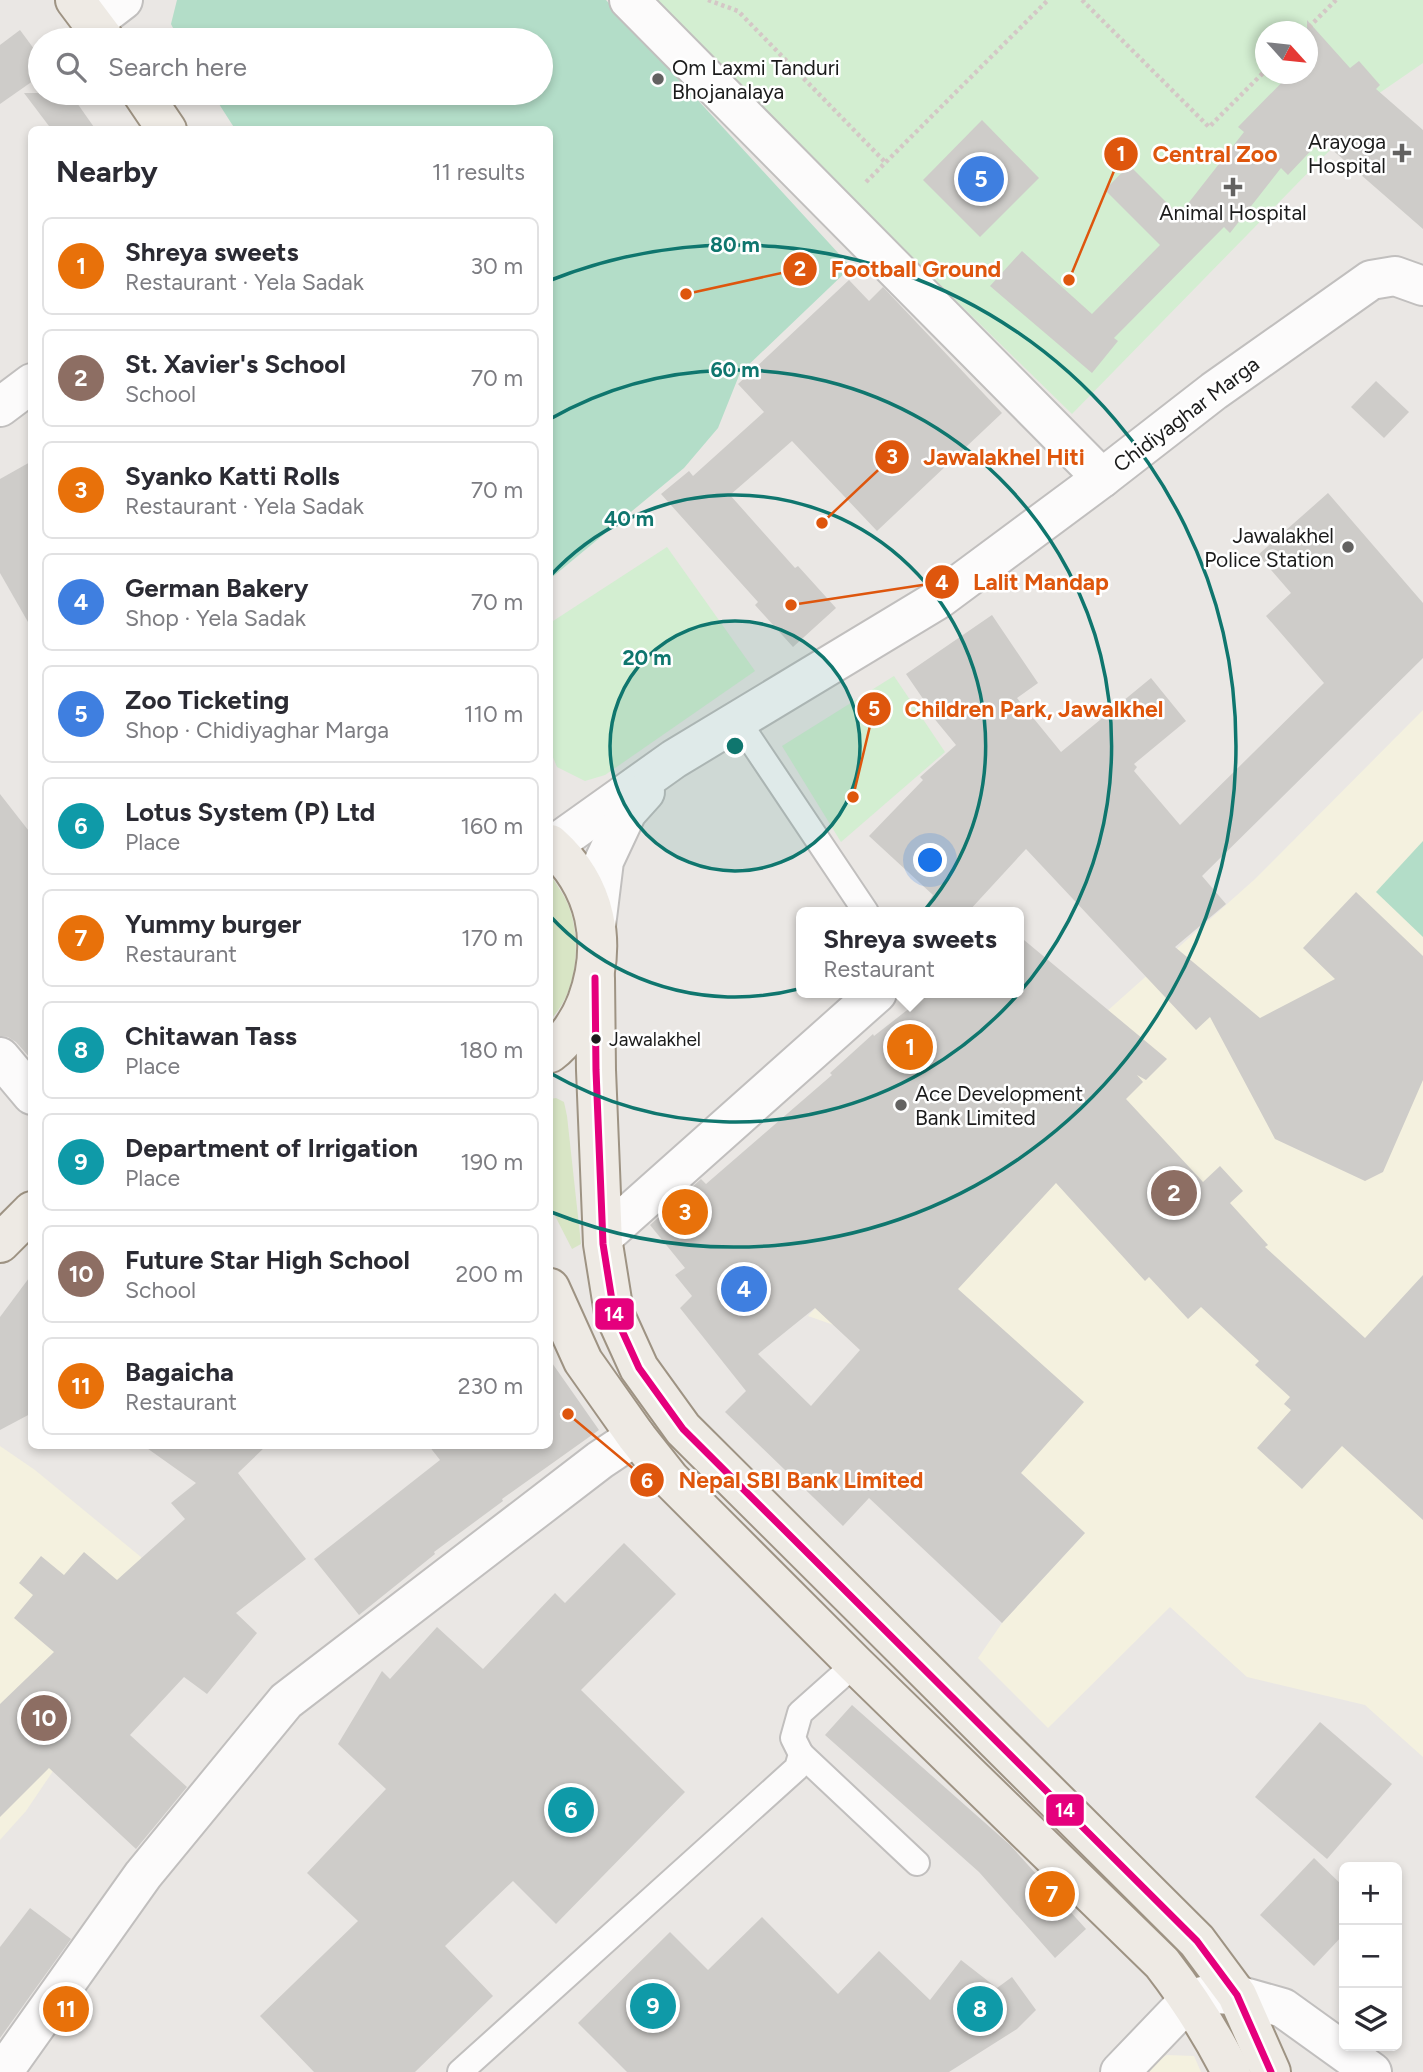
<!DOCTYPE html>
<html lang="en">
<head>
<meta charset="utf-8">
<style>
	body { margin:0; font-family:Figtree,sans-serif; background:#f2f2f3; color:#2b2b33 }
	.controls { position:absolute; right:21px; bottom:21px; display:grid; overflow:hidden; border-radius:10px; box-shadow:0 4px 10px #0003 }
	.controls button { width:63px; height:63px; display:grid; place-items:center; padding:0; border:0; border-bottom:2px solid #e1e1e2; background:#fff; color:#2b2b33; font:35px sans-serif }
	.compass { position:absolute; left:1255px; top:21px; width:63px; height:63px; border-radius:50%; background:#fff; box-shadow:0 4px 10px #0003; rotate:117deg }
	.you { position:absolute; left:931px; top:861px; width:24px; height:24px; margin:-18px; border:5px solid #fff; border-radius:50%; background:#1a73e8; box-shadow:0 0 0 10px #1a73e833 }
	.badge { display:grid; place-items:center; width:46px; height:46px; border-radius:50%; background:#636261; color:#fff; font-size:23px; font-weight:700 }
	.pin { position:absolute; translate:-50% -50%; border:4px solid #fff; box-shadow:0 2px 7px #0006 }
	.popup { position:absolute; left:796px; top:907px; width:228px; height:91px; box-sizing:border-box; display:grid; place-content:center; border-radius:10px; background:#fff; filter:drop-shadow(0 2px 5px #0005); font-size:23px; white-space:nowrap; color:#7c7c81 }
	.popup b { font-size:26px; color:#2b2b33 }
	.popup::after { content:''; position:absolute; left:50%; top:100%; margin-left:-14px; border:14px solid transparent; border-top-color:#fff }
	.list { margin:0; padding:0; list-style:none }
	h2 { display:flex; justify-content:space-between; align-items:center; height:91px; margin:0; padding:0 28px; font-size:30px }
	h2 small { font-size:23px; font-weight:400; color:#7c7c81 }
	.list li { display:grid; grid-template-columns:46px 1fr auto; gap:21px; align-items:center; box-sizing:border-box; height:98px; margin:0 14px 14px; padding:0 14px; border:2px solid #e1e1e2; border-radius:10px }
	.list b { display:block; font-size:26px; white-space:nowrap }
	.list p { margin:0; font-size:23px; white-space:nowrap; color:#7c7c81 }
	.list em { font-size:23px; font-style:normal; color:#7c7c81 }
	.icon { flex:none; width:38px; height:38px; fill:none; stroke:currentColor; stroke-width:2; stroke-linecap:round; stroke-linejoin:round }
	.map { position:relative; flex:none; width:1423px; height:2072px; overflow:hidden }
	.search { position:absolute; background:#fff; box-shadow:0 4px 10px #0003; left:28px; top:28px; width:525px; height:77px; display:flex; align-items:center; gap:18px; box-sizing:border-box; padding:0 24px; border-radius:38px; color:#7c7c81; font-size:26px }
	.panel { position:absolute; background:#fff; box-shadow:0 4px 10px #0003; left:28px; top:126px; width:525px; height:1323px; border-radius:10px }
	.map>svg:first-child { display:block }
	.education { fill:#f4f1df }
	.grass { fill:#d8e5c5 }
	.park { fill:#d3eed1; fill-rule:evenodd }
	.pitch { fill:#b3ddc8 }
	.building { fill:#ceccc9; fill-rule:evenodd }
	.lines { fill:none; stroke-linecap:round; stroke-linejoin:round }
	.lane-casing { stroke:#c1bfbe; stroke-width:28 }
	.street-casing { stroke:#c1bfbe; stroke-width:42 }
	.primary-casing { stroke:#9e9383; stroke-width:42 }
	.path { stroke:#d4c7c6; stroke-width:4.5; stroke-dasharray:3.5 3.5; stroke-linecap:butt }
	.lane { stroke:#fcfbfb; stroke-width:24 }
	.street { stroke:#fcfbfb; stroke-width:38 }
	.primary { stroke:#eeeae4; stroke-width:38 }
	.bus-1-casing { stroke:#fff; stroke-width:12 }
	.bus-1 { stroke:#e5007d; stroke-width:7 }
	.ring { fill:none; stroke:#0f766e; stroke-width:3.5 }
	.poi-dot { fill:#636261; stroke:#fff; stroke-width:2.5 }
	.bus-dot { fill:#1b1b1b; stroke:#fff; stroke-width:2.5 }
	.labels { text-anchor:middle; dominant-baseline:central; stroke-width:5; stroke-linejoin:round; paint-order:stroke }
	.bus-label { font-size:19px; fill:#1b1b1b; stroke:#fff; text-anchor:start }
	.poi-label { font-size:21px; fill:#1b1b1b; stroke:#fff; text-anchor:start }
	.street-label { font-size:21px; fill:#1b1b1b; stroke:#fff }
	.centre { fill:#0f766e; stroke:#fff; stroke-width:3.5 }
	.ring-label { font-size:21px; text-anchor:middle; font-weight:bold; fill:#0f766e; stroke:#fff; stroke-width:5; stroke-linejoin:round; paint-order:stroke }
	.leader { fill:none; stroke:#de560d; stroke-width:2.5 }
	.callout-dot { fill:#de560d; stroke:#fff; stroke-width:2.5 }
	.mark-label { font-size:21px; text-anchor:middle; font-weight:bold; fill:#fff }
	.callout-label { font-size:23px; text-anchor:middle; font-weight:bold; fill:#de560d; stroke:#fff; stroke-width:5; stroke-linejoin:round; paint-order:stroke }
	.line-badge { stroke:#fff; stroke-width:2.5 }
	.badge-label { font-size:19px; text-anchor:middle; font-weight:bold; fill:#fff }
</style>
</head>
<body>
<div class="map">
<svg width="1423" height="2072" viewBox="0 0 1423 2072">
	<rect width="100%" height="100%" fill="#eae7e4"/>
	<g class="education">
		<polygon points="1423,710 1423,1757 1365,1705 1247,1677 1170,1607 1048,1728 978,1658 1002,1623 1085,1533 960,1416 871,1338 808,1316 1040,1071 1255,879"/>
		<polygon points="0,1446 35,1470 141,1557 152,1625 26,1811 0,1840"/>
		<polygon points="1167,2055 1194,2056 1201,2072 1136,2072"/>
	</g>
	<g class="grass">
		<path d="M550,874c6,10 15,22 19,33 13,35 8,86 -19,113z"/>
		<polygon points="556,1098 564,1102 567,1116 581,1244 572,1249 550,1206 550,1099"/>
	</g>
	<g class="park">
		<path d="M649,0h774v63l-61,42 -29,42 -261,267zM1266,32h42v42h-42z"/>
		<polygon points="667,547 755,671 605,775 585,781 557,767 550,750 550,623"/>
		<polygon points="894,676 945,752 841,842 782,746"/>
	</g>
	<g class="pitch">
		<polygon points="177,0 606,0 851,267 740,373 718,428 684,468 550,579 550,130 235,129 212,93 541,93 541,40 179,40 171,24"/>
		<polygon points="1423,841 1423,937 1376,892"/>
	</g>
	<g class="building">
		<polygon points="1307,20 1350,68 1359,61 1380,85 1376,89 1423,130 1423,229 1321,140 1288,175 1281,168 1230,233 1224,227 1114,338 1118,341 1092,373 990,286 1022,251 1092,314 1160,245 1105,190 1129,165 1179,215 1244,132 1238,127 1290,74 1307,74"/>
		<polygon points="20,30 40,57 40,76 0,104 0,45"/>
		<polygon points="24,93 70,93 96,130 52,130"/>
		<polygon points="982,120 1039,178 980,237 923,180"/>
		<polygon points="849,280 869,301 883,287 1002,413 877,531 792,441 730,495 795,568 798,566 836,608 793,647 755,605 758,602 661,494 689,471 693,476 764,412 738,384"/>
		<polygon points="1376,381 1409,412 1384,438 1351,407"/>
		<polygon points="32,461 32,629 0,573 0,479"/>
		<polygon points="1328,493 1423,603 1423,658 1202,876 1226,904 1175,947 1260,1018 1335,979 1303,948 1356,892 1423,956 1423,1080 1383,1172 1365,1181 1275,1139 1210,1017 1196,1030 1026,849 968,912 922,912 933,895 869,836 923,780 920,777 956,745 928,711 930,709 906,674 992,615 1038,683 1017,698 1061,752 1151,678 1186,721 1134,764 1137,767 1134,771 1180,825 1324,683 1266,616 1291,593 1258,555"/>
		<polygon points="0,794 32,835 32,1060 16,1042 8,1037 0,1036"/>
		<path d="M1018,935l149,124 -21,21 -9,-5 6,7 -17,17 77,83 17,-16 23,25 -13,12 38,42 -3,2 100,91 58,-63v245l-81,-74 -40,43 -45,-41 34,-38 -7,-6 6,-7 -35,-32 4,-4 -58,-54 -13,12 -39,-42 -4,4 -89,-98 -98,106 126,113 -63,71 64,60 -83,90 -133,-125 -26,28 -118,-114 21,-21 -66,-83 12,-12 -17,-21 10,-7 -35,-43 51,-46 5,5 126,-109 -2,-2 43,-39 1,2 55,-43h89zM815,1308l45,42 -49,56 -53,-52z"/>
		<polygon points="32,1274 32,1413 0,1430 0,1317"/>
		<polygon points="550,1360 599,1430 502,1499 503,1501 434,1552 435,1554 359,1615 314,1559 440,1460 429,1446 550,1446"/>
		<polygon points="144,1446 266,1446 238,1473 306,1559 236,1613 257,1633 207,1694 184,1677 130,1735 187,1787 136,1849 49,1768 0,1817 0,1704 54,1652 14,1618 33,1595 19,1583 41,1556 64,1575 84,1552 117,1580 185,1519 171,1503 196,1483"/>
		<polygon points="624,1543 676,1594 581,1690 685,1792 556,1924 513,1881 445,1946 493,1996 415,2072 314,2072 260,2016 358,1921 307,1873 386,1789 338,1744 382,1671 390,1679 437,1627 483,1669 555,1593 565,1603"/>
		<polygon points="852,1705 1010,1845 1086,1929 1055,1958 979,1872 825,1735"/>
		<polygon points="1320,1722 1392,1784 1327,1859 1255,1797"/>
		<polygon points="1314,1858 1344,1887 1344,1934 1314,1966 1260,1915"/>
		<polygon points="30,1908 71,1939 0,2038 0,1947"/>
		<polygon points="762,1917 838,1994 879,1951 930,2000 961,1960 997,1988 1012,1977 1036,2010 1017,2029 949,2072 627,2072 578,2023 670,1932 708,1970"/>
	</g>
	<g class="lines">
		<g class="lane-casing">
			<g id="lane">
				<polyline points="738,721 866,912"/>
				<polyline points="801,1754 917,1863"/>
				<polyline points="460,2072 797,1768 801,1754 793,1738 800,1713 855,1664"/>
			</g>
		</g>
		<g class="street-casing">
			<g id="street">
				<polyline points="629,0 1102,478"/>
				<polyline points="93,23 123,0"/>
				<polyline points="0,407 32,383"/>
				<polyline points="552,846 674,759 939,599 1102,478 1214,391 1371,280 1395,276 1423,286"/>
				<polyline points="596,926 604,861 627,812 645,792"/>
				<polyline points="0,1057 32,1095"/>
				<polyline points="603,1237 877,993"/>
				<polyline points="3,2072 143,1875 286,1701 600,1460 636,1436"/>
				<polyline points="1120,2072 1190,1999 1211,1994 1237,1995 1283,2008 1372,2072"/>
			</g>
		</g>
		<g class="primary-casing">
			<g id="primary">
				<polyline points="75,0 105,40"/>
				<polyline points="142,93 167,130"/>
				<path d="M550,844c47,42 58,99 37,157 -7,19 -21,40 -37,52"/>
				<polyline points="595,978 596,1070 603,1244 614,1313 639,1368 683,1429 1197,1941 1237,1995 1271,2072"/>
				<polyline points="0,1243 32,1211"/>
				<path d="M550,1288l33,73 53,75 34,43 185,185 307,299c27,35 49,69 69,109"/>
			</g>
		</g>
		<g class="path">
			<polyline points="708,0 738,11 886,163"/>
			<polyline points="1082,0 1209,127 1266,70"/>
			<polyline points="1304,32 1336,0"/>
			<polyline points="866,182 1048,0"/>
		</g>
		<use href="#lane" class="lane"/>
		<use href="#street" class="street"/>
		<use href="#primary" class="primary"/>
		<g class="bus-1-casing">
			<polyline id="bus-1" points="595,978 596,1070 603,1244 614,1313 639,1368 683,1429 1197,1941 1237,1995 1271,2072"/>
		</g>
		<use href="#bus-1" class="bus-1"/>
	</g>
	<circle cx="735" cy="746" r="125" fill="#0f766e" fill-opacity=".12"/>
	<g class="ring">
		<circle cx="735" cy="746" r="125"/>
		<path d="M550 576A251 251 0 1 1 550 916"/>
		<path d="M550 419A376 376 0 1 1 550 1073"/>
		<path d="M551 280A501 501 0 1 1 551 1212"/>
	</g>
	<g class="poi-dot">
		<circle cx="658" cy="79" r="7"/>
		<path d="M1398.5 142.5h7v7h7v7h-7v7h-7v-7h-7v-7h7z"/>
		<path d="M1229.5 176.5h7v7h7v7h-7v7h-7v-7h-7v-7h7z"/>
		<circle cx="1348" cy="547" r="7"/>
		<circle cx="901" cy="1105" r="7"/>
	</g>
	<circle class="bus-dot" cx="596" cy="1039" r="6"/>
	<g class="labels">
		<g class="bus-label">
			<text x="609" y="1039">Jawalakhel</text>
		</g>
		<g class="poi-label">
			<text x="672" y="67">Om Laxmi Tanduri<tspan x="672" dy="24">Bhojanalaya</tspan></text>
			<text x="1386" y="141" text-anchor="end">Arayoga<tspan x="1386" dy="24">Hospital</tspan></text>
			<text x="1233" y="212" text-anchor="middle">Animal Hospital</text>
			<text x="1334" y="535" text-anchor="end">Jawalakhel<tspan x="1334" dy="24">Police Station</tspan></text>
			<text x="915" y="1093">Ace Development<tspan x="915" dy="24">Bank Limited</tspan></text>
		</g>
		<g class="street-label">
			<text transform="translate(1186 414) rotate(-37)">Chidiyaghar Marga</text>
		</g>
	</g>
	<circle cx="735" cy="746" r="10" class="centre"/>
	<g class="ring-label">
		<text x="735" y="252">80 m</text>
		<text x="735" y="377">60 m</text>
		<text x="629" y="526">40 m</text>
		<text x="647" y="665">20 m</text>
	</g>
	<path class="leader" d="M1069 280L1121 154M686 294L800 269M822 523L892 457M791 605L942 582M853 797L874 709M568 1414L647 1480"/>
	<g class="callout-dot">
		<circle cx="1069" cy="280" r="7"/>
		<circle cx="686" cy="294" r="7"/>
		<circle cx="822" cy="523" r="7"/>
		<circle cx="791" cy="605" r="7"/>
		<circle cx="853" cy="797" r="7"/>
		<circle cx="568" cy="1414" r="7"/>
		<circle cx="1121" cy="154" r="18"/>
		<circle cx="800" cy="269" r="18"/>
		<circle cx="892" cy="457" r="18"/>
		<circle cx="942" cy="582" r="18"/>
		<circle cx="874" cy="709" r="18"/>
		<circle cx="647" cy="1480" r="18"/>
	</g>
	<g class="mark-label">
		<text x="1121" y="161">1</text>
		<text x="800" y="276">2</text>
		<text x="892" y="464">3</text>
		<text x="942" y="590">4</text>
		<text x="874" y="716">5</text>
		<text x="647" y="1488">6</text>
	</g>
	<g class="callout-label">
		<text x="1215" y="162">Central Zoo</text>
		<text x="916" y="277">Football Ground</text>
		<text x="1004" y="465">Jawalakhel Hiti</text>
		<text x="1041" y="590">Lalit Mandap</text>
		<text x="1034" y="717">Children Park, Jawalkhel</text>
		<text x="801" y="1488">Nepal SBI Bank Limited</text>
	</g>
	<g class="line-badge">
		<rect x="594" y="1297" width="41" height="34" rx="7" fill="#e5007d"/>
		<rect x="1045" y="1793" width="40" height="34" rx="7" fill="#e5007d"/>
	</g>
	<g class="badge-label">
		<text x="614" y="1321">14</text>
		<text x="1065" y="1817">14</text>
	</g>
</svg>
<div class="controls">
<button>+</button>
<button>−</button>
<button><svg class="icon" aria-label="layers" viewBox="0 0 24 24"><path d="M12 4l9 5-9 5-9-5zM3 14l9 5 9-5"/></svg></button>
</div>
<svg class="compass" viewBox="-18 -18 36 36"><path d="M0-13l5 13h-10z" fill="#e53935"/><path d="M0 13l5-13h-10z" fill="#7c7c81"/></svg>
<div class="you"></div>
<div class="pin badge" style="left:910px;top:1047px;background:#e8710a">1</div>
<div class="popup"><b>Shreya sweets</b>Restaurant</div>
<div class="pin badge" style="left:1174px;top:1193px;background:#8d6e63">2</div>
<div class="pin badge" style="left:685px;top:1212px;background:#e8710a">3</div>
<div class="pin badge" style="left:744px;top:1289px;background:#3f7fe0">4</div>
<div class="pin badge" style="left:981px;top:179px;background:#3f7fe0">5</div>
<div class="pin badge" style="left:571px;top:1810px;background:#0f9aa8">6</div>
<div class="pin badge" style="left:1052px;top:1894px;background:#e8710a">7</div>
<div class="pin badge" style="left:980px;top:2009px;background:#0f9aa8">8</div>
<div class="pin badge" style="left:653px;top:2006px;background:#0f9aa8">9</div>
<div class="pin badge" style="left:44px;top:1718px;background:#8d6e63">10</div>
<div class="pin badge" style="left:66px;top:2009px;background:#e8710a">11</div>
<div class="search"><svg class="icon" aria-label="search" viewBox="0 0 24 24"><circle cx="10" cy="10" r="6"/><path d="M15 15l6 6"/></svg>Search here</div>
<section class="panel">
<h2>Nearby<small>11 results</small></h2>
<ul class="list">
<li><span class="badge" style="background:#e8710a">1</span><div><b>Shreya sweets</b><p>Restaurant · Yela Sadak</p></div><em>30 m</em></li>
<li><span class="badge" style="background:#8d6e63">2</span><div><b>St. Xavier's School</b><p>School</p></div><em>70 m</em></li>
<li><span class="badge" style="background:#e8710a">3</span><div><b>Syanko Katti Rolls</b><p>Restaurant · Yela Sadak</p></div><em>70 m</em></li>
<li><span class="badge" style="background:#3f7fe0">4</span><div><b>German Bakery</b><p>Shop · Yela Sadak</p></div><em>70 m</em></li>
<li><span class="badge" style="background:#3f7fe0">5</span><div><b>Zoo Ticketing</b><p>Shop · Chidiyaghar Marga</p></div><em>110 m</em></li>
<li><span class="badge" style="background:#0f9aa8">6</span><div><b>Lotus System (P) Ltd</b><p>Place</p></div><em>160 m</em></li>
<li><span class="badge" style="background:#e8710a">7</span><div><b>Yummy burger</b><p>Restaurant</p></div><em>170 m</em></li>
<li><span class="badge" style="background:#0f9aa8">8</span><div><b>Chitawan Tass</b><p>Place</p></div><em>180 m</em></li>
<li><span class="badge" style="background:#0f9aa8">9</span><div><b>Department of Irrigation</b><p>Place</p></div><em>190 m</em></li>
<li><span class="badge" style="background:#8d6e63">10</span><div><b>Future Star High School</b><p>School</p></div><em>200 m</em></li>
<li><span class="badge" style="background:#e8710a">11</span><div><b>Bagaicha</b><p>Restaurant</p></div><em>230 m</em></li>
</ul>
</section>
</div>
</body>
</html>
